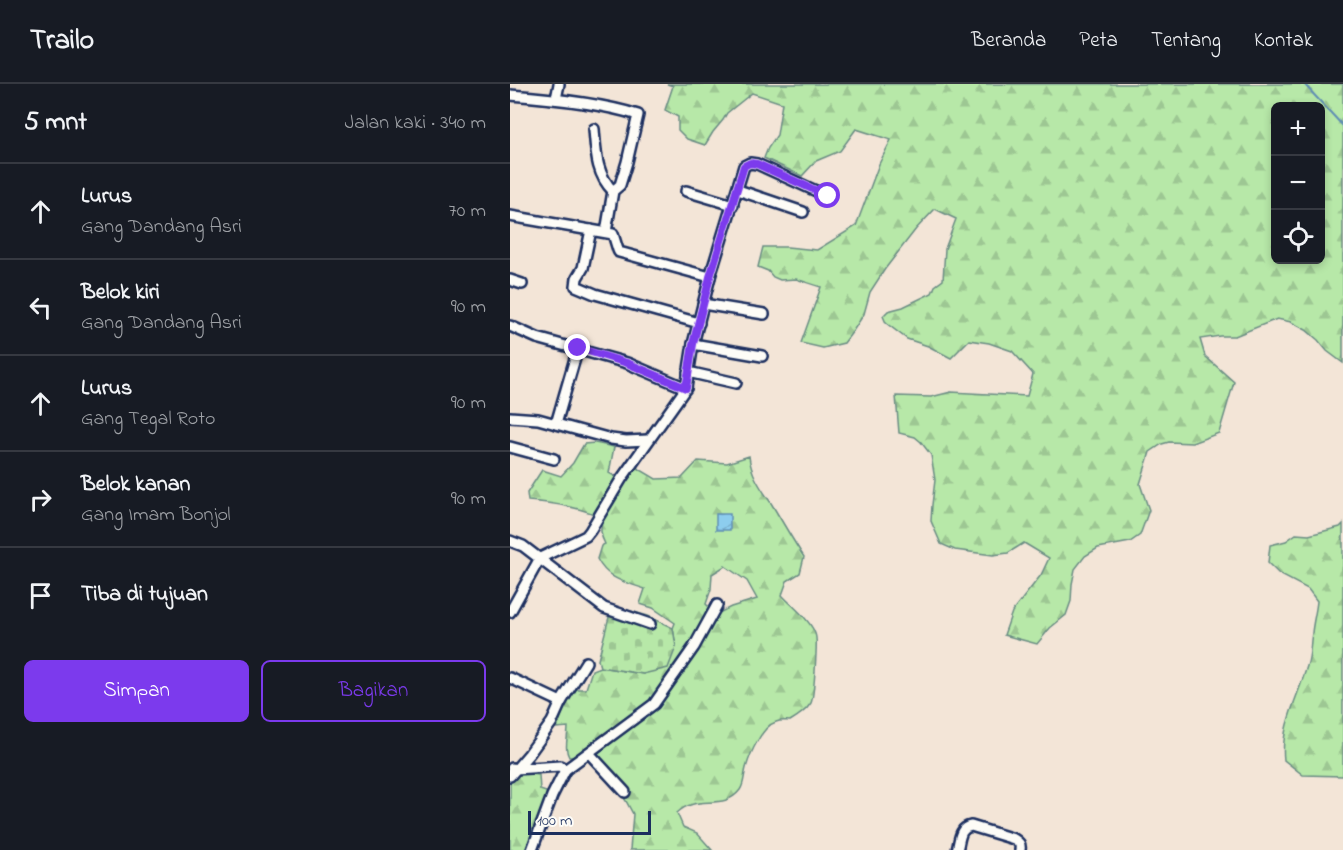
<!DOCTYPE html>
<html lang="id">
<head>
<meta charset="utf-8">
<style>
	body { margin:0; font-family:"Indie Flower",sans-serif; background:#20242c; color:#f1f3f6 }
	.controls { position:absolute; right:18px; top:18px; display:grid; overflow:hidden; border-radius:9px; box-shadow:0 3px 9px #0003 }
	.controls button { width:54px; height:54px; display:grid; place-items:center; padding:0; border:0; border-bottom:2px solid #363941; background:#171b24; color:#f1f3f6; font:30px sans-serif }
	.scale { position:absolute; left:18px; bottom:15px; width:123px; box-sizing:border-box; padding-left:6px; border:3px solid #1b2f5e; border-top:0; font-size:16px; line-height:21px; white-space:nowrap; color:#1b2f5e; -webkit-text-stroke:4px #fdfcf7; paint-order:stroke }
	.stop { position:absolute; width:18px; height:18px; margin:-14px; border:4px solid #7c3aed; border-radius:50%; background:#fff }
	.stop.end { background:#7c3aed; border-color:#fff; box-shadow:0 2px 6px #0008 }
	.list { margin:0; padding:0; list-style:none }
	h2 { display:flex; justify-content:space-between; align-items:center; height:78px; margin:0; padding:0 24px; font-size:26px }
	h2 small { font-size:20px; font-weight:400; color:#9ea1a6 }
	.list li { display:grid; grid-template-columns:39px 1fr auto; gap:18px; align-items:center; box-sizing:border-box; height:96px; padding:0 24px; border-top:2px solid #363941 }
	.list b { display:block; font-size:22px; white-space:nowrap }
	.list p { margin:0; font-size:20px; white-space:nowrap; color:#9ea1a6 }
	.list em { font-size:20px; font-style:normal; color:#9ea1a6 }
	.actions { display:flex; gap:12px; padding:18px 24px }
	.actions a { flex:1; padding:14px 0; border:2px solid #7c3aed; border-radius:9px; text-align:center; font-size:21px; color:#7c3aed }
	.actions .main { background:#7c3aed; color:#fff }
	.icon { flex:none; width:33px; height:33px; fill:none; stroke:currentColor; stroke-width:2; stroke-linecap:round; stroke-linejoin:round }
	.map { position:relative; flex:none; width:833px; height:766px; overflow:hidden }
	header { display:flex; align-items:center; gap:36px; box-sizing:border-box; height:84px; padding:0 30px; background:#171b24; border-bottom:2px solid #363941 }
	header strong { font-size:28px }
	nav { display:flex; gap:33px; margin-inline-start:auto; font-size:21px }
	main { display:flex }
	aside { flex:1; background:#171b24 }
	.map>svg:first-child { display:block }
	.forest { fill:url(#forest-firs); stroke:#698c83; stroke-width:1.5; fill-rule:evenodd }
	.cemetery { fill:url(#cemetery-stones); stroke:#698c83; stroke-width:1.5 }
	.water { fill:url(#water-waves); stroke:#5f8eb4; stroke-width:1.5 }
	.lines { fill:none; stroke-linecap:round; stroke-linejoin:round }
	.stream { stroke:#5f8eb4; stroke-width:2 }
	.street-casing { stroke:#1b2f5e; stroke-width:14 }
	.street { stroke:#fdfcf7; stroke-width:9 }
	.route { stroke:#7c3aed; stroke-width:8 }
</style>
</head>
<body>
<header>
<strong>Trailo</strong>
<nav><a>Beranda</a><a>Peta</a><a>Tentang</a><a>Kontak</a></nav>
</header>
<main>
<aside>
<h2>5 mnt<small>Jalan kaki · 340 m</small></h2>
<ul class="list">
<li><svg class="icon" aria-label="ahead" viewBox="0 0 24 24"><path d="M12 20V5M6 11l6-6 6 6"/></svg><div><b>Lurus</b><p>Gang Dandang Asri</p></div><em>70 m</em></li>
<li><svg class="icon" aria-label="left" viewBox="0 0 24 24"><path d="M17 20v-9H6M10 6l-5 5 5 5"/></svg><div><b>Belok kiri</b><p>Gang Dandang Asri</p></div><em>90 m</em></li>
<li><svg class="icon" aria-label="ahead" viewBox="0 0 24 24"><path d="M12 20V5M6 11l6-6 6 6"/></svg><div><b>Lurus</b><p>Gang Tegal Roto</p></div><em>90 m</em></li>
<li><svg class="icon" aria-label="right" viewBox="0 0 24 24"><path d="M7 20v-9h11M14 6l5 5-5 5"/></svg><div><b>Belok kanan</b><p>Gang Imam Bonjol</p></div><em>90 m</em></li>
<li><svg class="icon" aria-label="arrive" viewBox="0 0 24 24"><path d="M6 21V4h12l-3 4 3 4H6"/></svg><div><b>Tiba di tujuan</b></div></li>
</ul>
<div class="actions"><a class="main">Simpan</a><a>Bagikan</a></div>
</aside>
<div class="map">
<svg width="833" height="766" viewBox="0 0 833 766">
	<defs>
		<pattern id="forest-firs" width="22" height="20" patternUnits="userSpaceOnUse" patternTransform="scale(1.5)"><rect width="22" height="20" fill="#b7e8a8"/><path d="M5 1l3.5 6h-7zM16 11l3.5 6h-7z" fill="#9dc793"/></pattern>
		<pattern id="cemetery-stones" width="16" height="16" patternUnits="userSpaceOnUse" patternTransform="scale(1.5)"><rect width="16" height="16" fill="#b7e8a8"/><path d="M2 7V4a2 2 0 0 1 4 0v3zM10 15v-3a2 2 0 0 1 4 0v3z" fill="#9dc793"/></pattern>
		<pattern id="water-waves" width="16" height="10" patternUnits="userSpaceOnUse" patternTransform="scale(1.5)"><rect width="16" height="10" fill="#8dcdee"/><path d="M0 5q4-4 8 0t8 0" fill="none" stroke="#79b0ce"/></pattern>
	</defs>
	<rect width="100%" height="100%" fill="#f3e5d7"/>
	<filter id="ink" filterUnits="userSpaceOnUse"><feTurbulence type="fractalNoise" baseFrequency=".0167" numOctaves="2"/><feDisplacementMap in="SourceGraphic" scale="12" xChannelSelector="R" yChannelSelector="G"/><feConvolveMatrix kernelMatrix="1 2 1 2 8 2 1 2 1" color-interpolation-filters="sRGB"/></filter>
	<g filter="url(#ink)">
		<g class="forest">
			<path d="M157,0h676v279l-16,-12 -9,-11 -12,-10 -15,-8 -14,-3 -42,17h-15l-20,3 5,17 29,26 -15,51 -27,10 -23,-1 -7,2 -12,8 -10,32 9,26 -9,25 -10,7 -32,6 -13,8 -10,13 -3,15 -1,17 -5,14 -16,13 -13,16 -33,-9 8,-23 29,-37 8,-17 -25,-15 -16,10 -15,2 -38,-5 -14,-6 -10,-23 1,-16 3,-25 -4,-25 -10,-13 -6,-5 -16,-4 -3,-37 35,1 20,-5 76,4 6,-22 -21,-23 -23,-8 -20,-3 -18,18 -23,-12 -21,-7 -21,-16 -3,-7 5,-5 15,-4 29,-14 3,-7 8,-6 2,-31 11,-30 -21,-10 -19,20 -31,40 -15,23 -6,22 -11,17 -9,12 -21,5 -22,-5 20,-56 -25,-8 -16,1 -7,-3 -5,-6 -10,-4 5,-20h24l30,3 39,-24 23,-62 12,-24 -35,-11 -16,22 -24,10 -14,15 -38,-18 4,-10 9,-13 5,-32 -30,-10 -25,20 -4,7 -10,12 -8,13 -18,-6 -9,-9v-13l-13,-7 8,-24zM766,22h44v154h-44z"/>
			<path d="M85,359l19,4 -5,26 17,9 10,-15 20,12 26,-1 16,-17 29,2 22,-7c2,19 12,32 22,47 11,18 21,36 33,54l-4,16 -13,8 -5,14c10,11 23,20 31,34 1,2 3,7 3,9 1,8 -2,59 -5,65 -5,8 -13,13 -21,18 -5,0 -9,-1 -14,1 -14,4 -26,32 -30,46 -2,7 -2,17 -6,22 -17,22 -43,3 -63,23l6,14 14,6 15,17h-82l3,-36 -7,-13 -26,-39 -14,-6 -17,1c-5,-9 -1,-19 -1,-30l-11,1 14,-39h15l6,-19 8,-3 43,7 33,-27 -3,-19 2,-5 -22,-15 -13,-4 5,-15c-20,-7 -37,-9 -48,-30l4,-13 4,-2c-5,-9 -5,-16 -2,-26 -22,-11 -50,-15 -75,-17l-1,-8 15,-23 19,6 12,-13 11,-19zM215,482l22,15 10,18 -26,8 -12,6 -8,-4 -5,-5 5,-15 1,-15z"/>
			<path d="M833,440v252l-40,-1 -19,-15c-4,-33 14,-63 23,-94 4,-11 3,-22 5,-33 1,-11 4,-21 5,-32l-9,-12 -29,-15 -11,-11 2,-18 16,-4 10,-7 13,1 31,-8z"/>
			<polygon points="11,689 29,691 30,706 39,709 16,766 0,766 0,699 5,693"/>
		</g>
		<polygon class="cemetery" points="110,524 138,532 163,544 166,563 158,584 133,590 90,583 88,576 99,533"/>
		<rect class="water" x="206" y="430" width="14" height="16"/>
		<g class="lines">
			<polyline class="stream" points="793,0 795,1 833,42"/>
			<g class="street-casing">
				<g id="street">
					<path d="M0,11c40,3 91,8 128,20l-11,47 -7,23 -7,6 -7,41"/>
					<polyline points="46,15 49,0"/>
					<path d="M84,45c2,24 2,45 19,62"/>
					<polyline points="228,106 293,128"/>
					<polyline points="176,107 223,121"/>
					<polyline points="0,132 103,150 108,166 109,168 200,193"/>
					<polyline points="81,146 73,184 67,194 66,202 85,210 189,239"/>
					<polyline points="0,196 12,200"/>
					<polyline points="193,220 254,230"/>
					<polyline points="0,242 27,254 117,279 176,304"/>
					<polyline points="183,260 252,272"/>
					<polyline points="178,288 226,299"/>
					<polyline points="0,333 28,335 101,355 116,357 138,356"/>
					<polyline points="46,340 68,264"/>
					<polyline points="0,363 44,375"/>
					<polyline points="0,457 13,462 94,524 140,540"/>
					<polyline points="0,528 30,474 76,452 80,447 112,394 176,304 183,260 200,193 234,82 240,79 247,80 317,112"/>
					<polyline points="0,594 51,618 42,638 19,670 0,692"/>
					<polyline points="51,618 76,578"/>
					<polyline points="79,669 115,708"/>
					<polyline points="2,684 5,685 50,682 55,686 42,712 22,766"/>
					<polyline points="55,686 144,620 184,563 207,521"/>
					<path d="M447,766c3,-10 2,-22 14,-24l43,13c5,3 7,5 6,11"/>
				</g>
			</g>
			<use href="#street" class="street"/>
		</g>
	</g>
	<g class="lines" filter="url(#ink)">
		<polyline class="route" points="68,264 117,279 176,304 183,260 200,193 234,82 240,79 247,80 318,112"/>
	</g>
</svg>
<div class="controls">
<button>+</button>
<button>−</button>
<button><svg class="icon" aria-label="locate" viewBox="0 0 24 24"><circle cx="12" cy="12" r="6"/><path d="M12 2v4M12 18v4M2 12h4M18 12h4"/></svg></button>
</div>
<div class="scale">100 m</div>
<div class="stop" style="left:318px;top:112px"></div>
<div class="stop end" style="left:68px;top:264px"></div>
</div>
</main>
</body>
</html>
